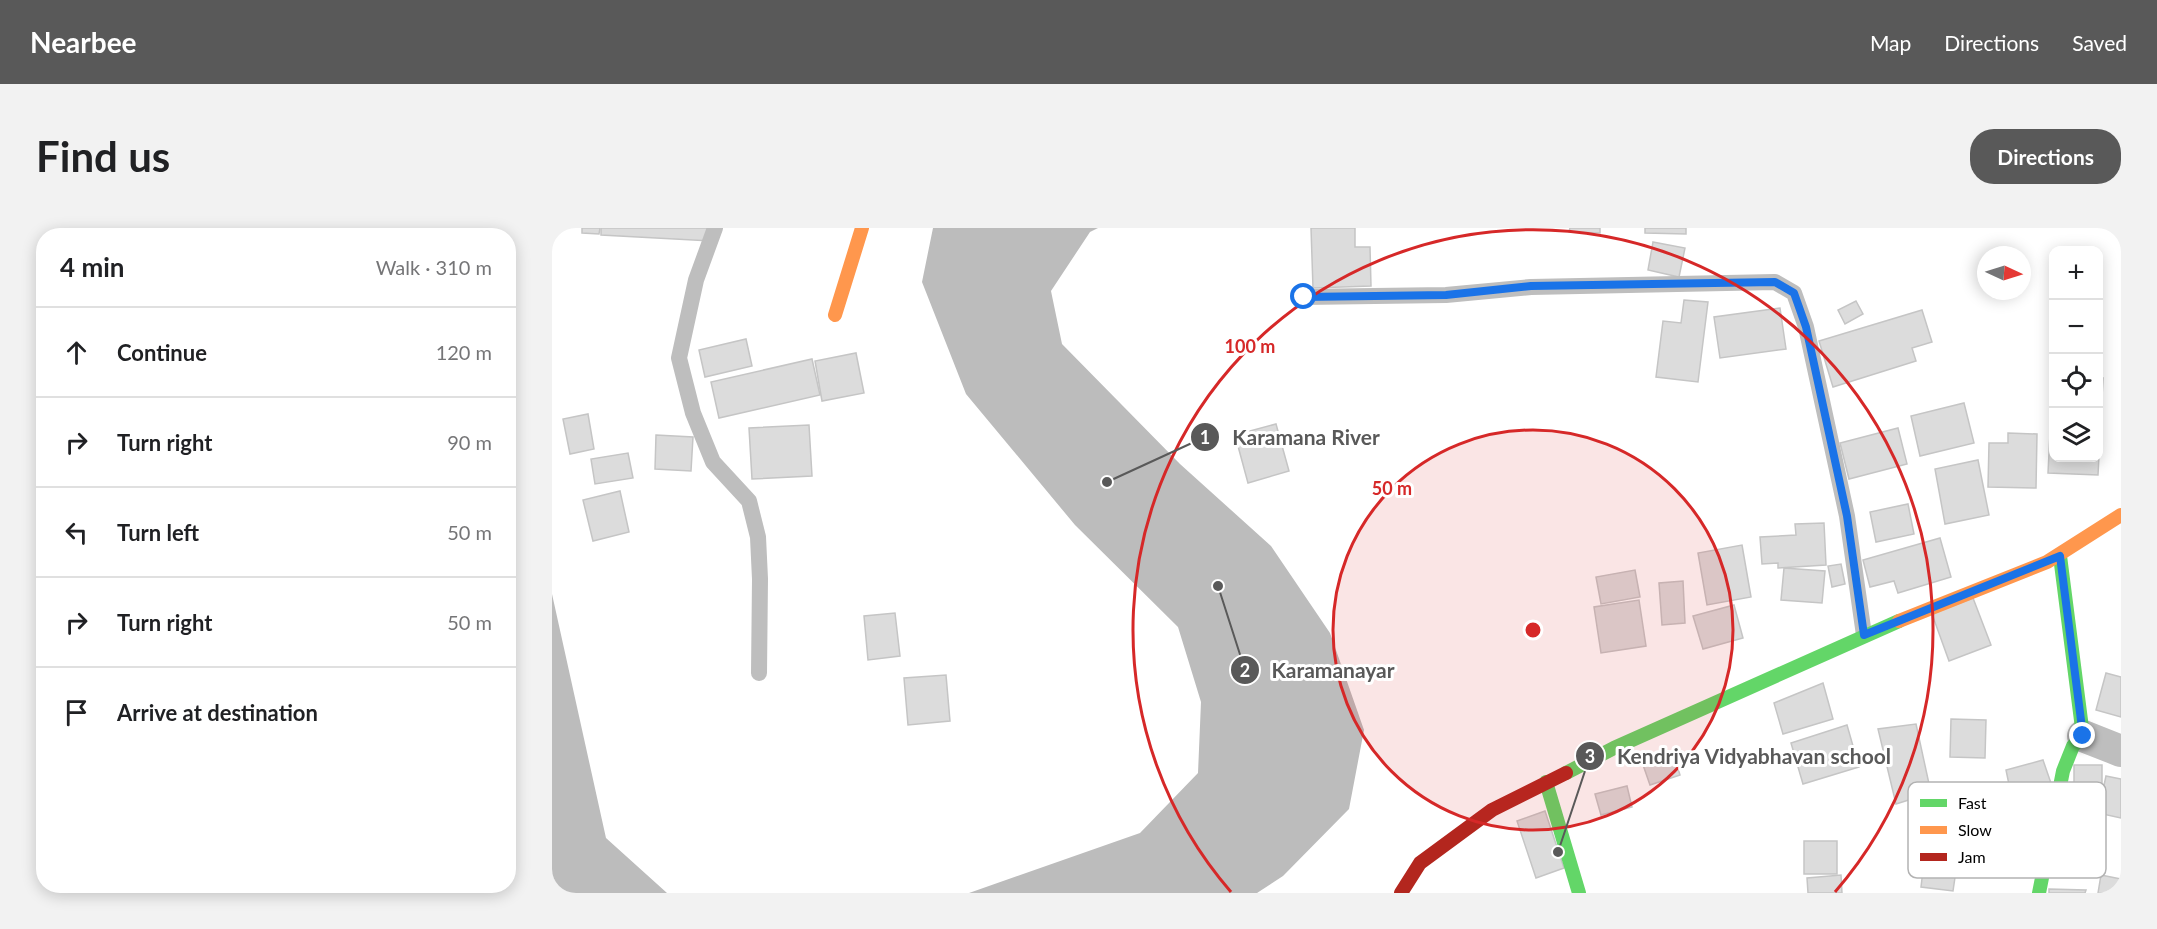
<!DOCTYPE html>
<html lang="en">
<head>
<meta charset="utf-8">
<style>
	body { margin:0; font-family:Lato,sans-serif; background:#f2f2f2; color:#202124 }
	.controls { position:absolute; right:18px; top:18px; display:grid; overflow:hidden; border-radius:12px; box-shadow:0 3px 15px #0003 }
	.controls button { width:54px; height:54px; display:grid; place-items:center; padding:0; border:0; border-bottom:2px solid #e0e0e0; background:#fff; color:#202124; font:30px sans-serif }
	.compass { position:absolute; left:1425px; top:18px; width:54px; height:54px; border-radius:50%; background:#fff; box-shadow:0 3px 15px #0003; rotate:94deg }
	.stop { position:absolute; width:18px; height:18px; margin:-14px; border:4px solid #1a73e8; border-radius:50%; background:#fff }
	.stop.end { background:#1a73e8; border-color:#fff; box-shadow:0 2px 6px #0008 }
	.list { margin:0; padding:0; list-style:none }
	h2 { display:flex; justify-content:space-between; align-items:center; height:78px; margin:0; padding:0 24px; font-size:26px }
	h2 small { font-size:20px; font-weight:400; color:#757577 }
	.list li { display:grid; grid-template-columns:39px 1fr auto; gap:18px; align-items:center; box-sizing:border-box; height:90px; padding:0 24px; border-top:2px solid #e0e0e0 }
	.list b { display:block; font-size:22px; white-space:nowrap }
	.list em { font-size:20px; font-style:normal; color:#757577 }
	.icon { flex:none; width:33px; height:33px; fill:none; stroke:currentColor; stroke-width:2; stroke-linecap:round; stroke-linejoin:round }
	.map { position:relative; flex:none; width:1569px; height:665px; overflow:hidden; border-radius:24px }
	header { display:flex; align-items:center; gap:36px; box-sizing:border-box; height:84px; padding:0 30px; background:#595959; color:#fff }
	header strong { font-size:28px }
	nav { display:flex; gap:33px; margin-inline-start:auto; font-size:21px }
	.intro { display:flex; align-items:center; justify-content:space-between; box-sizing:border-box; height:144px; padding:0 36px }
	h1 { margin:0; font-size:42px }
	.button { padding:15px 27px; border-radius:24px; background:#595959; color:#fff; font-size:21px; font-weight:700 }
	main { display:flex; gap:36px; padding:0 36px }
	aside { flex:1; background:#fff; border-radius:24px; box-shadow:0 3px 15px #0003 }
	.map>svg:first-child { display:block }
	.water { fill:#bcbcbc }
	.building { fill:#dcdcdc; stroke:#c5c5c5; stroke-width:1.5 }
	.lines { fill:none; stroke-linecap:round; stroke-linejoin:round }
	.lane { stroke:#bebebe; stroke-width:16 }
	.street { stroke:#bebebe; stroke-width:32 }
	.fast { stroke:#63d668; stroke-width:14 }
	.slow { stroke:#ff974d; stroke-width:14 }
	.jam { stroke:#b3261e; stroke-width:14 }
	.route { stroke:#1a73e8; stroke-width:8 }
	.ring { fill:none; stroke:#d62828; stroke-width:3 }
	.key { fill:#fff; stroke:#b2b2b2; stroke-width:1.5 }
	.key-label { font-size:16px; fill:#000 }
	.centre { fill:#d62828; stroke:#fff; stroke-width:3 }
	.ring-label { font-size:18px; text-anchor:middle; font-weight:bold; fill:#d62828; stroke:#fff; stroke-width:6; stroke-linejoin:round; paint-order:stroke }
	.leader { fill:none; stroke:#595959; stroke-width:2 }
	.callout-dot { fill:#595959; stroke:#fff; stroke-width:2 }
	.mark-label { font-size:18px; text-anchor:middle; font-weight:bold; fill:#fff }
	.callout-label { font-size:21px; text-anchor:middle; font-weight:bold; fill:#595959; stroke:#fff; stroke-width:6; stroke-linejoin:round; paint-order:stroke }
</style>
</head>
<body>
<header>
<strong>Nearbee</strong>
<nav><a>Map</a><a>Directions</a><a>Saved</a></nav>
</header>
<div class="intro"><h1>Find us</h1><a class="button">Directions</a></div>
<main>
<aside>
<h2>4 min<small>Walk · 310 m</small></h2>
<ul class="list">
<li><svg class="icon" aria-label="ahead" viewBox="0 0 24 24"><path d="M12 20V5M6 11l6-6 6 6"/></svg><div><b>Continue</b></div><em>120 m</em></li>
<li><svg class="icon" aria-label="right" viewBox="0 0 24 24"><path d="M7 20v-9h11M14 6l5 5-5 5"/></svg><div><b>Turn right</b></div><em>90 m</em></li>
<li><svg class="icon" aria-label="left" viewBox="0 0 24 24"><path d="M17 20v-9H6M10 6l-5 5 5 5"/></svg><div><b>Turn left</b></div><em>50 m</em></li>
<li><svg class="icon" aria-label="right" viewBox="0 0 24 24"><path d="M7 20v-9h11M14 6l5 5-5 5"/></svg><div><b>Turn right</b></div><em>50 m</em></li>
<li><svg class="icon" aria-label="arrive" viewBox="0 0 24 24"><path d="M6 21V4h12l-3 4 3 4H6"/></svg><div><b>Arrive at destination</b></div></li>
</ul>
</aside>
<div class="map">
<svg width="1569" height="665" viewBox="0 0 1569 665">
	<rect width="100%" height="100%" fill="#fff"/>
	<g class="water">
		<polygon points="381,0 546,0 538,4 499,63 510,116 628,236 719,318 778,405 812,502 797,581 731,648 705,665 417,665 588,605 646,545 649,474 626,399 523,297 414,166 370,54"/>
		<polygon points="0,366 54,610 115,665 0,665"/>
	</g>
	<g class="building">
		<polygon points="30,0 48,0 47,6 30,5"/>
		<polygon points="49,0 160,0 159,13 49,7"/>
		<polygon points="759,0 803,0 803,19 818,19 819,58 761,60"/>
		<polygon points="1018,0 1048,0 1048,5 1017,4"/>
		<polygon points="1093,0 1134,0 1134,6 1093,5"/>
		<polygon points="1101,14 1133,20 1127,49 1096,42"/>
		<polygon points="1132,72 1156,74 1146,154 1104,149 1111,93 1129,95"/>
		<polygon points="1304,73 1311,86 1293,96 1286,82"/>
		<polygon points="1228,80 1234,121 1168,130 1162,89"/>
		<polygon points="1370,82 1380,114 1360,120 1364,133 1281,159 1267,113"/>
		<polygon points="194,111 200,138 153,149 147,122"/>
		<polygon points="304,125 312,165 270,173 263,133"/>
		<polygon points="260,131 268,167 167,190 159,154"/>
		<polygon points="1501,147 1502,230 1546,230 1546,150 1551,150 1546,247 1496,245"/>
		<polygon points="1412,175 1422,215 1368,228 1359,188"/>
		<polygon points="36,186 42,221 18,226 11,191"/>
		<polygon points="724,196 737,243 696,255 683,207"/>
		<polygon points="257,197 260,248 200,251 197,200"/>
		<polygon points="1346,200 1355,236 1297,251 1288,215"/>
		<polygon points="1456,205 1485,206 1484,260 1436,259 1437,215 1456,215"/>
		<polygon points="104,207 141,209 139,243 103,241"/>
		<polygon points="76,225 81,250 43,256 39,231"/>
		<polygon points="1426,232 1437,287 1393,296 1383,241"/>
		<polygon points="68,263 77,304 41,313 31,272"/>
		<polygon points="1356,276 1362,306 1324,314 1318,284"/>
		<polygon points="1272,295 1274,337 1226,340 1226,335 1210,336 1208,309 1244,307 1243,296"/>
		<polygon points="1388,310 1399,349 1346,365 1342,353 1318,359 1311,332"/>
		<polygon points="1190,317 1199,369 1155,377 1146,325"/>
		<polygon points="1289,336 1293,356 1280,359 1276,338"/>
		<polygon points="1232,340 1273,343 1270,375 1229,372"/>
		<polygon points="1083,342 1088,369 1049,376 1044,349"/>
		<polygon points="1131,353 1133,395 1110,397 1107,355"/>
		<polygon points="1421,370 1439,417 1397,433 1380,386"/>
		<polygon points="1087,372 1094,418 1049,425 1042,379"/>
		<polygon points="1182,377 1191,410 1151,421 1141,388"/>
		<polygon points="343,385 348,428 316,432 312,388"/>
		<polygon points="1554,445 1569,449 1569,489 1544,482"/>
		<polygon points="394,447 398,493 356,497 352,450"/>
		<polygon points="1271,455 1281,491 1231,506 1222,475"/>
		<polygon points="1399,491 1434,492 1433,530 1398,529"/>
		<polygon points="1364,496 1379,565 1344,576 1326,501"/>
		<polygon points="1295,497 1307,539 1251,556 1239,515"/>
		<polygon points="1121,524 1128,547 1098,557 1090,534"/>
		<polygon points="1491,532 1501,561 1460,571 1454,542"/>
		<rect x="1522" y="537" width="28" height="28"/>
		<polygon points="1554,548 1569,551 1569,590 1546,585"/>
		<polygon points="1075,558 1080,579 1049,587 1043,566"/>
		<polygon points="993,583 1012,640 984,650 965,593"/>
		<rect x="1252" y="613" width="33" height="33"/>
		<polygon points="1373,625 1406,629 1401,663 1369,659"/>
		<polygon points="1289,647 1290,665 1256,665 1255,650"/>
		<polygon points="1549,647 1569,651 1569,665 1546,665"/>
		<polygon points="1497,661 1534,662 1533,665 1497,665"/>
	</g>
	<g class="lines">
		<g class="lane">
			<polyline points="163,0 144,52 127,130 141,185 161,234 197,273 206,309 208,351 207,445"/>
			<polyline points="751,69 894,67 979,59 1223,54 1242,65 1254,99 1295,288 1312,407"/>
		</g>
		<polyline class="street" points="1531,508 1569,523"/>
		<g class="fast">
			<polyline points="1014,545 1062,520 1347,393"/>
			<polyline points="994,554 1027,665"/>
			<polyline points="1487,665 1511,543 1521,518 1531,508 1508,328"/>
		</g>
		<g class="slow">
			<polyline points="283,87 310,0"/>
			<polyline points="1347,393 1495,334 1569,287"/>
		</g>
		<polyline class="jam" points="849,665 868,635 940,582 1014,545"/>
	</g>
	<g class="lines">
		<polyline class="route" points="752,69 894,67 979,58 1223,54 1242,65 1254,99 1295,288 1312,407 1508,328 1531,508"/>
	</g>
	<circle cx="981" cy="402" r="200" fill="#d62828" fill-opacity=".12"/>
	<g class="ring">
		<circle cx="981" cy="402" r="200"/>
		<path d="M679 664A400 400 0 1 1 1283 664"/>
	</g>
	<rect x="1356" y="554" width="198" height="96" rx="9" class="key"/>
	<rect x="1368" y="571" width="27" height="8" fill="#63d668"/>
	<rect x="1368" y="598" width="27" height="8" fill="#ff974d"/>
	<rect x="1368" y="625" width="27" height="8" fill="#b3261e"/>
	<g class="key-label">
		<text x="1406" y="581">Fast</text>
		<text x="1406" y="608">Slow</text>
		<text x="1406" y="635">Jam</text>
	</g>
	<circle cx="981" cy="402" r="9" class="centre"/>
	<g class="ring-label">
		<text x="698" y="125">100 m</text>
		<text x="840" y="267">50 m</text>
	</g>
	<path class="leader" d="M555 254L653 209M666 358L693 442M1006 624L1038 528"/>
	<g class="callout-dot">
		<circle cx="555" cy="254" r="6"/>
		<circle cx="666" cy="358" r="6"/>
		<circle cx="1006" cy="624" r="6"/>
		<circle cx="653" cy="209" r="15"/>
		<circle cx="693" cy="442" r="15"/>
		<circle cx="1038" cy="528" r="15"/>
	</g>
	<g class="mark-label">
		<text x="653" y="216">1</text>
		<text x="693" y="449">2</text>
		<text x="1038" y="535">3</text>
	</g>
	<g class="callout-label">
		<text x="754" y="217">Karamana River</text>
		<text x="781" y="450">Karamanayar</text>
		<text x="1202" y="536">Kendriya Vidyabhavan school</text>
	</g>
</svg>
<div class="controls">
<button>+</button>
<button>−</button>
<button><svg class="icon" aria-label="locate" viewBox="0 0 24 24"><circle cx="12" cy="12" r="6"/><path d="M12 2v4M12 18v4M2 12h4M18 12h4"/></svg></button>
<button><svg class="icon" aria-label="layers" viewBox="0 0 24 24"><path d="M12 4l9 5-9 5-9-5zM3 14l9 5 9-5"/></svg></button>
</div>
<svg class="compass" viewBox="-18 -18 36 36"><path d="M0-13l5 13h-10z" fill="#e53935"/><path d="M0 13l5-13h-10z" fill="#757577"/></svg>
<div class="stop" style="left:752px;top:69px"></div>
<div class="stop end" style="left:1531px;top:508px"></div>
</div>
</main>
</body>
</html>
